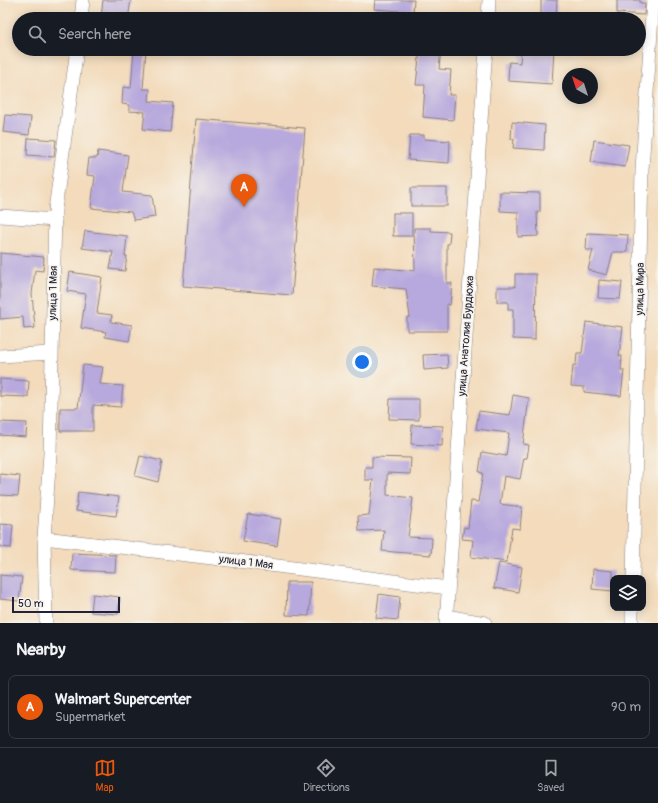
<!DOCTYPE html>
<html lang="en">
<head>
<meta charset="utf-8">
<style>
	body { margin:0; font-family:Pangolin,sans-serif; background:#242831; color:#f1f3f6 }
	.controls { position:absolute; right:12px; bottom:12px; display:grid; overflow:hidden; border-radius:8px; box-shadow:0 2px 10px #0003 }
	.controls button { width:36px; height:36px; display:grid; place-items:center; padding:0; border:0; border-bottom:1px solid #363941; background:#171b24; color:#f1f3f6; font:20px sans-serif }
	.compass { position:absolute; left:562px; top:68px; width:36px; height:36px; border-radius:50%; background:#171b24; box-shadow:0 2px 10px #0003; rotate:321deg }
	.scale { position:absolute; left:12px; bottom:10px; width:108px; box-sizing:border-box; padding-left:4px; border:2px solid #22223b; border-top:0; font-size:11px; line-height:14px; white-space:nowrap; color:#22223b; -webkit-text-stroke:3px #f7f3e8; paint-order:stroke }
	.you { position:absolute; left:362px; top:362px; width:14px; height:14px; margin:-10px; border:3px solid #fff; border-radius:50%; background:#1a73e8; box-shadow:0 0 0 6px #1a73e833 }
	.badge { display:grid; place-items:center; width:26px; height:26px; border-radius:50%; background:#ea580c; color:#fff; font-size:13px; font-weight:700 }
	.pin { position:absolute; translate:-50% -33px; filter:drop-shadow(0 1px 2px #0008) }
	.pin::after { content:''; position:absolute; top:21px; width:14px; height:12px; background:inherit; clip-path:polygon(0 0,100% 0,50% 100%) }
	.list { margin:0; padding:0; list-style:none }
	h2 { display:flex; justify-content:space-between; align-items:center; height:52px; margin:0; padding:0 16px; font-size:17px }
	h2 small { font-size:13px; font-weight:400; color:#9ea1a6 }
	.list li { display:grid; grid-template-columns:26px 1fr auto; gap:12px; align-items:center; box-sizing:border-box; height:64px; margin:0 8px 8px; padding:0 8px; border:1px solid #363941; border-radius:8px }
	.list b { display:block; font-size:15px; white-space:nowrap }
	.list p { margin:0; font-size:13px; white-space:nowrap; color:#9ea1a6 }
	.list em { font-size:13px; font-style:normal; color:#9ea1a6 }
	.icon { flex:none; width:22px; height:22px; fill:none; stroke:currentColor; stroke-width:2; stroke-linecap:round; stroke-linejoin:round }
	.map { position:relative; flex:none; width:658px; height:623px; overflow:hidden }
	.search { position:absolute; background:#171b24; box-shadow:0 2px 10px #0003; left:12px; right:12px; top:12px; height:44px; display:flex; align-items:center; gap:10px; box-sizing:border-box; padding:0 14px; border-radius:22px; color:#9ea1a6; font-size:15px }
	.sheet { height:124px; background:#171b24 }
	nav { display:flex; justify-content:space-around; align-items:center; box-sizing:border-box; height:56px; border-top:1px solid #363941; background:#171b24; font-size:11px; color:#9ea1a6 }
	nav a { display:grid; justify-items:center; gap:2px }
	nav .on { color:#ea580c }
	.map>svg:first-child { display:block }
	.building { fill:#b7a8dd }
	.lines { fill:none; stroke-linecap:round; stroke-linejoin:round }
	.street-casing { stroke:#8a7e7c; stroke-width:14 }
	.street { stroke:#fff; stroke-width:13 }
	.labels { text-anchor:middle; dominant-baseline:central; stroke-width:3; stroke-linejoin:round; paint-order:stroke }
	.street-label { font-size:11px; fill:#22223b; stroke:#f7f3e8 }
</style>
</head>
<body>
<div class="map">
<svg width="658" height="623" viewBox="0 0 658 623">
	<rect width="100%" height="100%" fill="#f7f3e8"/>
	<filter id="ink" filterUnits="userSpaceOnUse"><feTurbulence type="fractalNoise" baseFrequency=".025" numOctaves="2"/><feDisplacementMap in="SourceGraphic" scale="8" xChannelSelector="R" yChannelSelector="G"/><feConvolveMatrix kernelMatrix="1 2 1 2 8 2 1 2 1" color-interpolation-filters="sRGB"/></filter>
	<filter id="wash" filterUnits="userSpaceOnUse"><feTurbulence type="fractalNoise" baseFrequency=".012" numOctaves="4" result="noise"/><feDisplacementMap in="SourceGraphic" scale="16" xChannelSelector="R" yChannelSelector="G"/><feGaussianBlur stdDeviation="0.9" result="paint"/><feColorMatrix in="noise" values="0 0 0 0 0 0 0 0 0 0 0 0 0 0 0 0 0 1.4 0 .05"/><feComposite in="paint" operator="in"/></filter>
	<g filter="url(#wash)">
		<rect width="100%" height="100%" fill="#f3dbbc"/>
		<g id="blocks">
			<g class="building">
				<polygon points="103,0 131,0 128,19 101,17"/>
				<polygon points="375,0 414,0 413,12 374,9"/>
				<polygon points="541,0 557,0 556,19 541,19"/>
				<polygon points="617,0 640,0 640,3 645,3 644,15 617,13"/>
				<polygon points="134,49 146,49 143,89 150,89 149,101 173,103 170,132 143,129 145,112 129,111 129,105 122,104 123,87 131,88"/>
				<polygon points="420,49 441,49 439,69 451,70 449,95 455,95 453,120 423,117 425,85 416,85"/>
				<polygon points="521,49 554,49 552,84 508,81 509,62 520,63"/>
				<polygon points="5,115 31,117 29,135 3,132"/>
				<polygon points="196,119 305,128 292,295 183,286"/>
				<polygon points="512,122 545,125 544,150 513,148 514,139 511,139"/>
				<polygon points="410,135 424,135 424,139 450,141 449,163 408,160"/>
				<polygon points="28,138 56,140 54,157 27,155"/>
				<polygon points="594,140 629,145 625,167 591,162"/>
				<polygon points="98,151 128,155 123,192 152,195 155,217 134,220 131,212 91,208 95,176 87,175 89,158 97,158"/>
				<rect x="411" y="188" width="36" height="18"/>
				<polygon points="500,192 540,193 540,212 537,212 538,236 518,237 518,212 500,211"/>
				<rect x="393" y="213" width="19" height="23"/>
				<polygon points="414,228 431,228 431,231 450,232 449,244 447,244 447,283 452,283 450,305 447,304 447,331 407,331 407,317 410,317 406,289 372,286 374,267 415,271"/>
				<polygon points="85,231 127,236 125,256 127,256 125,271 110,269 113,252 82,248"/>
				<polygon points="587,233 628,235 627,252 613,252 607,275 588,270 593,250 586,250"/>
				<polygon points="0,253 44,257 43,271 35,270 32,294 35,328 24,329 23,317 0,319"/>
				<polygon points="70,272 102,277 97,313 112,315 111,322 132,325 129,341 105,337 106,332 81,328 86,294 67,291"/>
				<polygon points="515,274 536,274 535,340 513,339 513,309 508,309 508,302 497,302 497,287 515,287"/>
				<polygon points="599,280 622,282 620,299 598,298"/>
				<polygon points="586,322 623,327 619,356 622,356 621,370 624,370 621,396 584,392 584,387 571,386 573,365 576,365 577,353 582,353"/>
				<polygon points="447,354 448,368 424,370 423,355"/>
				<polygon points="83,365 103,367 100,384 123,386 121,407 93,405 93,431 60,431 60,408 78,408"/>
				<polygon points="0,379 29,381 28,397 0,396"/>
				<polygon points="513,395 529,398 523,444 529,445 527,458 524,458 520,479 504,476 500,504 522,507 520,529 512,528 507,562 471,557 473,540 462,539 464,527 468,528 471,501 478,502 483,473 479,472 482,452 506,456 509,433 476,429 479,411 510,415"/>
				<polygon points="390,399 419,399 419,420 389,419"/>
				<polygon points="0,422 27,423 26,437 0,435"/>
				<polygon points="412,425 443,426 442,446 411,444"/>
				<polygon points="140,456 162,461 158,482 135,476"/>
				<polygon points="372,457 411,458 410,474 387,473 387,495 413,498 408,537 432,538 431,555 382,551 384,530 359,531 358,516 369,515 373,480 365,480 365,467 372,467"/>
				<polygon points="0,474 20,476 18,496 0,495"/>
				<polygon points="78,492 119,497 116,516 76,511"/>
				<polygon points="248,514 281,519 277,546 243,541"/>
				<polygon points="0,524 13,525 11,548 0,547"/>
				<polygon points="72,553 116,555 115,572 71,570"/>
				<polygon points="499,563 522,567 518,592 494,588"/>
				<polygon points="593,569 613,571 613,591 592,589"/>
				<polygon points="0,575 22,577 19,601 0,599"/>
				<polygon points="287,582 311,582 309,616 286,615"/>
				<polygon points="93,594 120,597 118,614 91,612"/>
				<polygon points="379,594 400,597 398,620 376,618"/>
			</g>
		</g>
	</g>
	<g filter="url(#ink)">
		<use href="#blocks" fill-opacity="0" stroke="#8a7e7c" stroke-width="1"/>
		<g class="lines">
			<g class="street-casing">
				<g id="street">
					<polyline points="81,19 83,0"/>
					<polyline points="488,19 489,0"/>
					<polyline points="0,216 55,220"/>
					<polyline points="0,356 51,353"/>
					<polyline points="44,538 246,562 448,588"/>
					<polyline points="633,578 642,170 653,0"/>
					<polyline points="446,616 485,623"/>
					<polyline points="46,623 44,538 50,454 55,210 77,49"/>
					<polyline points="446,623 486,49"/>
					<polyline points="632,623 632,608"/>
				</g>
			</g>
			<use href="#street" class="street"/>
		</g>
	</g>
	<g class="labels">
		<g class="street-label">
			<text transform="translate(640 289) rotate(-89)">улица Мира</text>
			<text transform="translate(53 293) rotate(-89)">улица 1 Мая</text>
			<text transform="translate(466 336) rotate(-86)">улица Анатолия Бурдюжа</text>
			<text transform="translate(246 562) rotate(7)">улица 1 Мая</text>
		</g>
	</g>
</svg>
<div class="controls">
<button><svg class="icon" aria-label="layers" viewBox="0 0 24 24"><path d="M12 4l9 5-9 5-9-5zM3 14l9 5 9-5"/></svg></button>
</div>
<svg class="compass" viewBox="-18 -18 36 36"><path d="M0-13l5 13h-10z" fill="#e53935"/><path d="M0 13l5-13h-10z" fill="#9ea1a6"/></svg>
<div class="scale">50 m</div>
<div class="you"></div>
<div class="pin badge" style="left:244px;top:207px">A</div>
<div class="search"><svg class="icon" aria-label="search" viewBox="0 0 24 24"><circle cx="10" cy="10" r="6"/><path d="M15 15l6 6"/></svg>Search here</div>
</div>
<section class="sheet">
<h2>Nearby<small></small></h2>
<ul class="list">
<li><span class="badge">A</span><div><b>Walmart Supercenter</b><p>Supermarket</p></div><em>90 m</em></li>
</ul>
</section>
<nav>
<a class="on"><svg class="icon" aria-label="map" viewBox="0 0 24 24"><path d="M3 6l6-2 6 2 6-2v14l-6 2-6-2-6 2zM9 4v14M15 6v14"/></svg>Map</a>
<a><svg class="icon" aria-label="directions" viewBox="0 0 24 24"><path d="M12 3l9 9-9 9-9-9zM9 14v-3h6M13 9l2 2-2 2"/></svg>Directions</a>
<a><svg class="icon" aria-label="saved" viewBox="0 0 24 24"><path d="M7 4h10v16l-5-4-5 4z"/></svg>Saved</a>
</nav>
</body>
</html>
